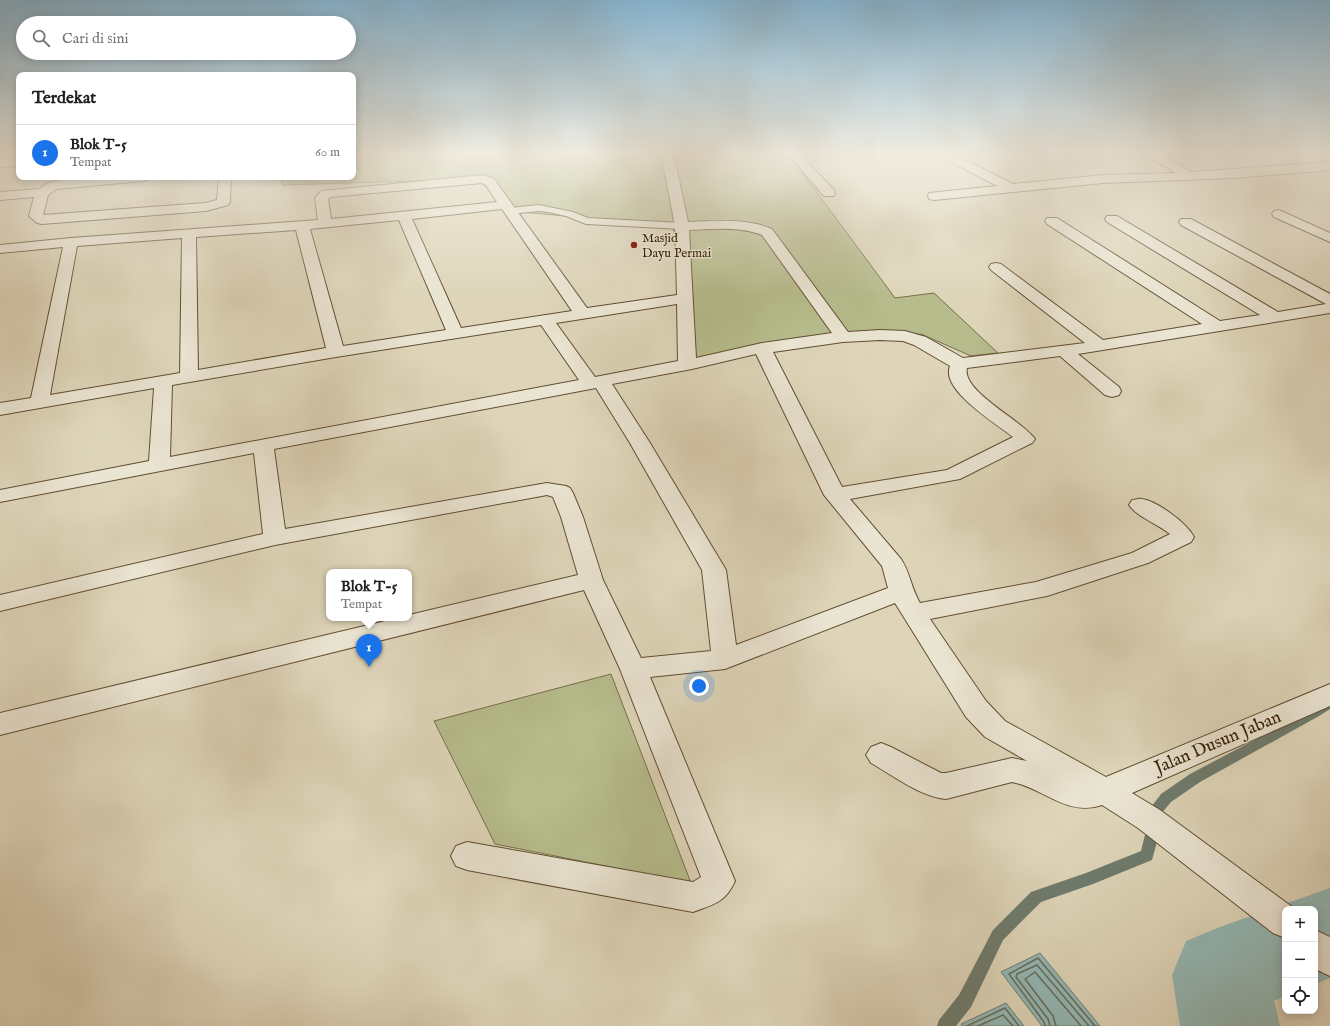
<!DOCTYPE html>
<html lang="id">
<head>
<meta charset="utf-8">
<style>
	body { margin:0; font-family:"IM FELL English",serif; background:#f2f2f2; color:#202124 }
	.controls { position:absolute; right:12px; bottom:12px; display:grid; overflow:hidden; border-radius:8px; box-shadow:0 2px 10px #0003 }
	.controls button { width:36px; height:36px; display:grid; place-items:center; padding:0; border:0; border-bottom:1px solid #e0e0e0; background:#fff; color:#202124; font:20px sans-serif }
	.you { position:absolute; left:699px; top:686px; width:14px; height:14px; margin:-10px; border:3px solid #fff; border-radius:50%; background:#1a73e8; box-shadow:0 0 0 6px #1a73e833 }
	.badge { display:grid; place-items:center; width:26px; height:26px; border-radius:50%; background:#1a73e8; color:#fff; font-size:13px; font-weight:700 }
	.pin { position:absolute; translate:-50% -33px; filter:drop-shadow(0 1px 2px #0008) }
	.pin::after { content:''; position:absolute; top:21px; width:14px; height:12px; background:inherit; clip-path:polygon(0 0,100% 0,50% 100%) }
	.popup { position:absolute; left:326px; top:569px; width:86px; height:52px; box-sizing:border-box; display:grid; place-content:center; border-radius:8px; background:#fff; filter:drop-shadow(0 1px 3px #0005); font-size:13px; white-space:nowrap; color:#757577 }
	.popup b { font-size:15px; color:#202124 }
	.popup::after { content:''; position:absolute; left:50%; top:100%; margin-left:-8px; border:8px solid transparent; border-top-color:#fff }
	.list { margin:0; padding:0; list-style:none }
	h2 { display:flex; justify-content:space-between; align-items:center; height:52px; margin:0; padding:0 16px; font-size:17px }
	h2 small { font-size:13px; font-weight:400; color:#757577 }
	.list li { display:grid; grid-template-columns:26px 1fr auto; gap:12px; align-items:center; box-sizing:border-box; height:56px; padding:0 16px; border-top:1px solid #e0e0e0 }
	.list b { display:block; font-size:15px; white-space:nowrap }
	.list p { margin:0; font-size:13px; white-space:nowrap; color:#757577 }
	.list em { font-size:13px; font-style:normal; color:#757577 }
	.icon { flex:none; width:22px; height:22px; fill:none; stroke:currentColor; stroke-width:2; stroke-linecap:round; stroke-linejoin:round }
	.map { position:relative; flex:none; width:1330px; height:1026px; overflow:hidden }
	.search { position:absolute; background:#fff; box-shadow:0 2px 10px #0003; left:16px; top:16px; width:340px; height:44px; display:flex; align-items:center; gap:10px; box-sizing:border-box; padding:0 14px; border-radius:22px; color:#757577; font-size:15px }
	.panel { position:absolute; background:#fff; box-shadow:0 2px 10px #0003; left:16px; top:72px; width:340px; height:108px; border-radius:8px }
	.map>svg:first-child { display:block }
	.green { fill:#b6bc8c; stroke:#766e48 }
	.water { fill:#94b8b5; stroke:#6f7c6e }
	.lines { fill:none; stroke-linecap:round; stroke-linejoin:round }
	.shore { stroke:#666c5c; stroke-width:1.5 }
	.stream { fill:#6f7c6e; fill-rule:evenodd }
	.river { fill:#94b8b5; fill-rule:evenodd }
	.lane-casing { stroke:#614e31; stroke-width:2 }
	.street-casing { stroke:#614e31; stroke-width:2 }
	.lane { fill:#eae4d2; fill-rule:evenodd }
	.street { fill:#eae4d2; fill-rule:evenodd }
	.poi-dot { fill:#8f2418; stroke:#eae4d2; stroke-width:1.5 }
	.labels { text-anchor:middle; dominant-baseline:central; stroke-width:3; stroke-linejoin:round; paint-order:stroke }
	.far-poi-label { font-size:13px; fill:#372104; stroke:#eae4d2; text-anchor:start }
	.near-street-label { font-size:18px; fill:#372104; stroke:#eae4d2 }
</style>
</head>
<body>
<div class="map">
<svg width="1330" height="1026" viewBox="0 0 1330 1026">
	<rect width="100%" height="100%" fill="#ded5b9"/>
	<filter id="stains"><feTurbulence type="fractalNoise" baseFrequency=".005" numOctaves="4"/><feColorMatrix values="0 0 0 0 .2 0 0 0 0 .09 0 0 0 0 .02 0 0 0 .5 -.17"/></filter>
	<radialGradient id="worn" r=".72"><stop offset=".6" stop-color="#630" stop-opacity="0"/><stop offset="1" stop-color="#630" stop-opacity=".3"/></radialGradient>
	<g class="green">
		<polygon points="353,152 787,152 895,298 934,293 998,353 971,356 921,334 762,348 691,363 673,226 510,211 478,179 282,185 282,177 353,177"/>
		<polygon points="611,674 691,883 495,844 434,721"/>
	</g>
	<g class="water">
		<polygon points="1040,953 1100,1026 1042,1026 1001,972"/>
		<polygon points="1006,1003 1024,1026 962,1026 961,1024"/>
	</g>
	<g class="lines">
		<g class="shore">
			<polyline points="967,1026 1005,1008 1019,1026"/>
			<polyline points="978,1026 1003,1015 1013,1026"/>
			<polyline points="1045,1026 1044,1022 1009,974 1038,958 1095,1026"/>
			<polyline points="1050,1026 1048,1019 1016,977 1017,974 1037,965 1089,1026"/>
			<polyline points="1056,1026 1053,1016 1025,979 1035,972 1081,1026"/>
		</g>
		<polygon class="stream" points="1330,697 1330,709 1319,716 1200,782 1171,802 1156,820 1160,831 1152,860 1093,884 1041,902 1003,940 971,1007 956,1026 937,1026 939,1020 959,995 993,930 1031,892 1086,873 1141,851 1146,831 1142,819 1161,794 1190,774 1311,710"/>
		<polygon class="river" points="1330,888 1330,978 1315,984 1315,909 1285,909 1285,996 1274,1001 1280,1026 1180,1026 1172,975 1186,941 1220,927"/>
		<g class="lane-casing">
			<polygon id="lane" points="539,205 573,212 588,218 682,223 687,226 682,229 586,224 566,216 548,212 539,211 510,214 505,211 510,208"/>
		</g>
		<g class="street-casing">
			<g id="street">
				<path d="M661,152h12l15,70c28,-1 58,-4 84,7l76,103 32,-2 25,1 21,6 37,21 122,-15 -94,-73 -2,-3 2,-3 5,-1 5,1 102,76 99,-16 -155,-100 -2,-3 2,-3h10l163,103 40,-6 -153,-93 -2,-3 2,-3h10l161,96 48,-8 -145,-79 -2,-3 2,-3h10l139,75v19l-252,41 41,33 2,4 -2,4 -7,2 -7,-2 -45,-39 -93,12c-6,23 56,53 68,71l-3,4 -72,36 -110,20 51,60c9,13 10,29 19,44l116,-21 96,-29 38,-19c-12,-10 -33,-17 -41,-29l3,-5c3,0 6,-2 10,-1 15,2 45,24 52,38l-3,5 -43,21 -101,33 -117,23 56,82 19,20 101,56 224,-93v22l-198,87 28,17 135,99h-10v29l-12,-5 -135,-105 -36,-23c-35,12 -58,-17 -90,-23l-66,17c-27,-3 -52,-23 -75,-36l-5,-8 5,-8 10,-4 10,4 50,26h5l66,-15 15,3 -42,-24 -19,-20 -71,-114 -170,66 -75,8 85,204c-10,22 -21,23 -42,31l-226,-42 -11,-4 -5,-10 5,-10 11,-4 226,40 8,-5 -81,-208 -36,-79 -584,145v-22l398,-95h11v-3l169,-40 -17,-58 -8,-20 -6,-2 -272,50 -275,66v-16l263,-61 -9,-81 -254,49v-12l149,-29 5,-73 -154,27v-12l31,-5 32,-151 -63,6v-8l71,-7 247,-18 -3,-22 6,-7 163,-16 10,4 93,129 90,-13 -2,-69zM482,183l4,2 11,17 -166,17 -3,-20 2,-2zM502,209l70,102 -111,17 -49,-109zM399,220l47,110 -103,16 -33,-117zM296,230l30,118 -128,22 -2,-133zM689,230c23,-1 51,-4 73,5l70,98 -70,10 -66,15zM182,238l-2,135 -130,22 27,-149zM677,304l1,57 -83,16 -39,-54zM541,325l38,55 -409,77 2,-72 164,-28zM880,340l23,1 11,4 36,21c-10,24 47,58 63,71l-66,33 -105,17 -69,-135 70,-10zM756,354l68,141 58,71 6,22 -152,57 -10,-75 -76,-127 -38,-59 80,-15zM596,388l34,55 72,127 9,81 -70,7 -38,-78 -20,-63 -10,-24 -3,-5 -4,-2 -19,-3 -262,46 -11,-80z"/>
				<polygon points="786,152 798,152 834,190 835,193 834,196 824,196"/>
				<path d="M934,152h15l64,32 90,-9 73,-2 -9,-6 -26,-13 -2,-2c22,0 34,8 52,20l139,-10v8l-96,8 -131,5 -169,17 -5,-1 -1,-3 1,-3 68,-7 -61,-32z"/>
				<polygon points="19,158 19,166 0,167 0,159"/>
				<polygon points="99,177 149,177 147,180 143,181 56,189 48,195 43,215 205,203 217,200 219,177 231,177 230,202 228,205 206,211 42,224 37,223 29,216 34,197 0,200 0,192 39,189 48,183 60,180"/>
				<polygon points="1279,210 1330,233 1330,242 1274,217 1272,214 1274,211"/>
				<polygon points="1315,930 1330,937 1330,976 1315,969"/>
			</g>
		</g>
		<use href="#lane" class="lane"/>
		<use href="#street" class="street"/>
	</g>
	<linearGradient id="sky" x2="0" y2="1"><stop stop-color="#86b6d4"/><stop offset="0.52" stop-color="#f0ece0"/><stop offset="1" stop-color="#f0ece0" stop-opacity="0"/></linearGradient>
	<rect width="1330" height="295" fill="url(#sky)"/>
	<circle class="poi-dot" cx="634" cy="245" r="4"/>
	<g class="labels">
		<g class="far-poi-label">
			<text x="642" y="238">Masjid<tspan x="642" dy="15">Dayu Permai</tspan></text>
		</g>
		<g class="near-street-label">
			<text transform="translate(1218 743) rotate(-23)">Jalan Dusun Jaban</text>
		</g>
	</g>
	<rect width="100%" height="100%" filter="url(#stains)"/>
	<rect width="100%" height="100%" fill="url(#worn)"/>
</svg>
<div class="controls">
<button>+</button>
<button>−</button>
<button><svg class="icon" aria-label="locate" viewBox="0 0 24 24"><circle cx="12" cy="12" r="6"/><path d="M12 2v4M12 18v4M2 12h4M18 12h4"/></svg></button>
</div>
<div class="you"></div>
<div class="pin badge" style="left:369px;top:667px">1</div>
<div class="popup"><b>Blok T-5</b>Tempat</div>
<div class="search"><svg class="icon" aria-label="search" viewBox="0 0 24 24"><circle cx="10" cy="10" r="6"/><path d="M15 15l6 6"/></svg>Cari di sini</div>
<section class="panel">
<h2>Terdekat<small></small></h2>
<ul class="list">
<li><span class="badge">1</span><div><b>Blok T-5</b><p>Tempat</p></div><em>60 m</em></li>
</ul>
</section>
</div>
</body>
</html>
